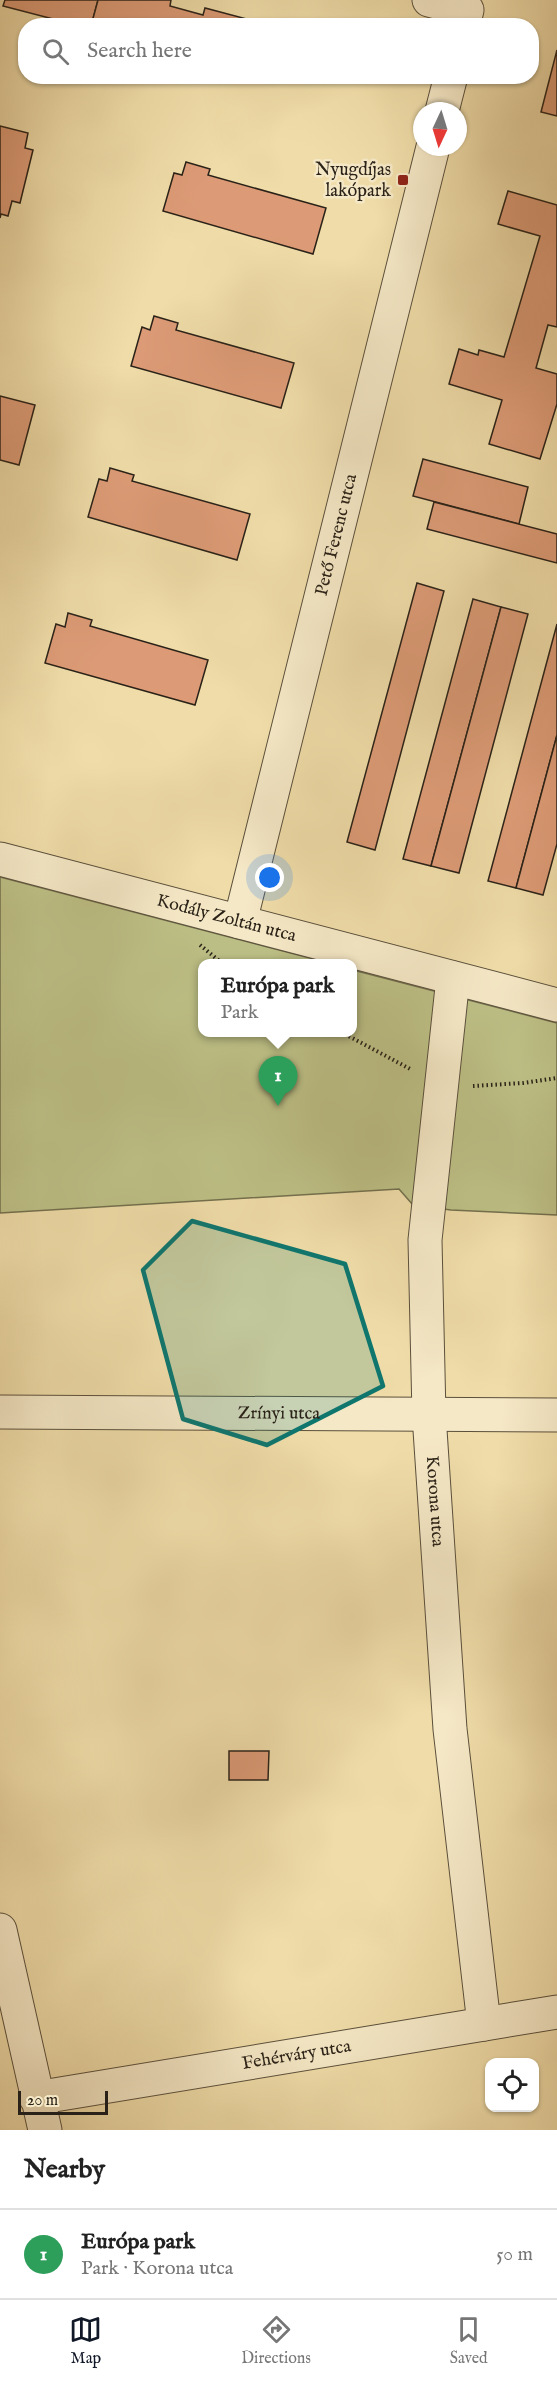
<!DOCTYPE html>
<html lang="en">
<head>
<meta charset="utf-8">
<style>
	body { margin:0; font-family:"IM FELL English",serif; background:#f6f6f6; color:#222 }
	.controls { position:absolute; right:18px; bottom:18px; display:grid; overflow:hidden; border-radius:12px; box-shadow:0 2px 4px #0004 }
	.controls button { width:54px; height:54px; display:grid; place-items:center; padding:0; border:0; border-bottom:2px solid #e0e0e0; background:#fff; color:#222; font:30px sans-serif }
	.compass { position:absolute; left:413px; top:102px; width:54px; height:54px; border-radius:50%; background:#fff; box-shadow:0 2px 4px #0004; rotate:184deg }
	.scale { position:absolute; left:18px; bottom:15px; width:90px; box-sizing:border-box; padding-left:6px; border:3px solid #2a2218; border-top:0; font-size:16px; line-height:21px; white-space:nowrap; color:#2a2218; -webkit-text-stroke:4px #f5e8c6; paint-order:stroke }
	.you { position:absolute; left:270px; top:878px; width:21px; height:21px; margin:-15px; border:4px solid #fff; border-radius:50%; background:#1a73e8; box-shadow:0 0 0 9px #1a73e833 }
	.badge { display:grid; place-items:center; width:39px; height:39px; border-radius:50%; background:#111827; color:#fff; font-size:20px; font-weight:700 }
	.pin { position:absolute; translate:-50% -50px; filter:drop-shadow(0 2px 3px #0008) }
	.pin::after { content:''; position:absolute; top:32px; width:21px; height:18px; background:inherit; clip-path:polygon(0 0,100% 0,50% 100%) }
	.popup { position:absolute; left:198px; top:959px; width:159px; height:78px; box-sizing:border-box; display:grid; place-content:center; border-radius:12px; background:#fff; filter:drop-shadow(0 2px 4px #0005); font-size:20px; white-space:nowrap; color:#767676 }
	.popup b { font-size:22px; color:#222 }
	.popup::after { content:''; position:absolute; left:50%; top:100%; margin-left:-12px; border:12px solid transparent; border-top-color:#fff }
	.list { margin:0; padding:0; list-style:none }
	h2 { display:flex; justify-content:space-between; align-items:center; height:78px; margin:0; padding:0 24px; font-size:26px }
	h2 small { font-size:20px; font-weight:400; color:#767676 }
	.list li { display:grid; grid-template-columns:39px 1fr auto; gap:18px; align-items:center; box-sizing:border-box; height:90px; padding:0 24px; border-top:2px solid #e0e0e0 }
	.list b { display:block; font-size:22px; white-space:nowrap }
	.list p { margin:0; font-size:20px; white-space:nowrap; color:#767676 }
	.list em { font-size:20px; font-style:normal; color:#767676 }
	.icon { flex:none; width:33px; height:33px; fill:none; stroke:currentColor; stroke-width:2; stroke-linecap:round; stroke-linejoin:round }
	.map { position:relative; flex:none; width:557px; height:2130px; overflow:hidden }
	.search { position:absolute; background:#fff; box-shadow:0 2px 4px #0004; left:18px; right:18px; top:18px; height:66px; display:flex; align-items:center; gap:15px; box-sizing:border-box; padding:0 21px; border-radius:24px; color:#767676; font-size:22px }
	.sheet { height:168px; background:#fff }
	nav { display:flex; justify-content:space-around; align-items:center; box-sizing:border-box; height:84px; border-top:2px solid #e0e0e0; background:#fff; font-size:16px; color:#767676 }
	nav a { display:grid; justify-items:center; gap:3px }
	nav .on { color:#111827 }
	.map>svg:first-child { display:block }
	.green { fill:#bcbf85; stroke:#73704e; stroke-width:1.5 }
	.building { fill:#dc9b76; stroke:#2a2218; stroke-width:1.5 }
	.lines { fill:none; stroke-linecap:round; stroke-linejoin:round }
	.minor-casing { stroke:#5b503c; stroke-width:35 }
	.tertiary-casing { stroke:#5b503c; stroke-width:35 }
	.path { stroke:#2a2218; stroke-width:4; stroke-dasharray:1.5 3; stroke-linecap:butt }
	.minor { stroke:#f5e8c6; stroke-width:33 }
	.tertiary { stroke:#f5e8c6; stroke-width:33 }
	.marked { fill:#0f766e; fill-opacity:0.2; stroke:#0f766e; stroke-width:4.5; stroke-linejoin:round }
	.poi-dot { fill:#8f2418; stroke:#f5e8c6; stroke-width:2 }
	.labels { text-anchor:middle; dominant-baseline:central; stroke-width:5; stroke-linejoin:round; paint-order:stroke }
	.poi-label { font-size:18px; fill:#2a2218; stroke:#f5e8c6; text-anchor:end }
	.street-label { font-size:18px; fill:#2a2218; stroke:#f5e8c6 }
</style>
</head>
<body>
<div class="map">
<svg width="557" height="2130" viewBox="0 0 557 2130">
	<rect width="100%" height="100%" fill="#efdca8"/>
	<filter id="stains"><feTurbulence type="fractalNoise" baseFrequency=".00333" numOctaves="4"/><feColorMatrix values="0 0 0 0 .2 0 0 0 0 .09 0 0 0 0 .02 0 0 0 .5 -.17"/></filter>
	<radialGradient id="worn" r=".72"><stop offset=".6" stop-color="#630" stop-opacity="0"/><stop offset="1" stop-color="#630" stop-opacity=".3"/></radialGradient>
	<polygon class="green" points="0,877 329,963 203,964 203,1032 353,1032 353,970 557,1023 557,1215 451,1210 413,1205 399,1189 0,1213"/>
	<g class="building">
		<polygon points="5,0 98,0 91,26 80,26 3,6"/>
		<polygon points="98,0 171,0 170,6 203,15 205,8 258,22 257,26 91,26"/>
		<polygon points="557,50 557,116 541,112"/>
		<polygon points="0,126 28,133 25,148 33,150 20,203 12,201 8,216 1,214 0,218"/>
		<polygon points="186,162 210,169 208,175 326,208 313,254 163,211 174,173 182,175"/>
		<polygon points="508,191 557,205 557,327 548,325 536,368 557,374 557,404 540,459 489,444 502,400 449,384 459,349 478,355 479,350 504,357 540,236 498,224"/>
		<polygon points="154,316 178,323 176,330 294,363 281,408 131,366 142,327 150,330"/>
		<polygon points="0,396 35,405 19,465 0,460"/>
		<polygon points="423,459 528,487 519,524 413,496"/>
		<polygon points="110,468 134,475 132,481 250,514 237,560 88,517 99,479 107,481"/>
		<polygon points="434,502 557,534 557,563 427,529"/>
		<polygon points="417,583 444,591 375,850 347,842"/>
		<polygon points="473,599 501,607 431,866 403,859"/>
		<polygon points="501,607 528,614 459,873 431,866"/>
		<polygon points="68,613 92,620 90,626 208,660 195,705 45,663 56,624 65,627"/>
		<polygon points="557,624 557,735 516,888 488,881"/>
		<polygon points="557,735 557,844 543,895 516,888"/>
		<polygon points="229,1751 269,1751 268,1780 229,1780"/>
	</g>
	<g class="lines">
		<g class="minor-casing">
			<g id="minor">
				<polyline points="429,0 467,10 463,26"/>
				<polyline points="442,111 451,76"/>
				<path id="s1" d="M240,922l193,-775"/>
				<path id="s2" d="M453,978l-28,262 4,175 21,314 34,295"/>
				<polyline points="0,1930 45,2130"/>
				<path id="s3" d="M36,2098l521,-86"/>
			</g>
		</g>
		<g class="tertiary-casing">
			<g id="tertiary">
				<path id="s4" d="M0,859l557,146"/>
				<path id="s5" d="M0,1412l557,3"/>
			</g>
		</g>
		<g class="path">
			<polyline points="200,945 223,964"/>
			<polyline points="341,1032 412,1070"/>
			<polyline points="473,1086 523,1083 557,1078"/>
		</g>
		<use href="#minor" class="minor"/>
		<use href="#tertiary" class="tertiary"/>
	</g>
	<path class="marked" d="M192,1221l153,43 38,122 -116,59 -84,-26 -40,-149z"/>
	<rect class="poi-dot" x="397" y="174" width="12" height="12" rx="3"/>
	<g class="labels">
		<g class="poi-label">
			<text x="391" y="170">Nyugdíjas<tspan x="391" dy="21">lakópark</tspan></text>
		</g>
		<g class="street-label">
			<text stroke="none"><textPath href="#s1" startOffset="399">Pető Ferenc utca</textPath></text>
			<text stroke="none"><textPath href="#s4" startOffset="234">Kodály Zoltán utca</textPath></text>
			<text stroke="none"><textPath href="#s5" startOffset="279">Zrínyi utca</textPath></text>
			<text stroke="none"><textPath href="#s2" startOffset="525">Korona utca</textPath></text>
			<text stroke="none"><textPath href="#s3" startOffset="264">Fehérváry utca</textPath></text>
		</g>
	</g>
	<rect width="100%" height="100%" filter="url(#stains)"/>
	<rect width="100%" height="100%" fill="url(#worn)"/>
</svg>
<div class="controls">
<button><svg class="icon" aria-label="locate" viewBox="0 0 24 24"><circle cx="12" cy="12" r="6"/><path d="M12 2v4M12 18v4M2 12h4M18 12h4"/></svg></button>
</div>
<svg class="compass" viewBox="-18 -18 36 36"><path d="M0-13l5 13h-10z" fill="#e53935"/><path d="M0 13l5-13h-10z" fill="#767676"/></svg>
<div class="scale">20 m</div>
<div class="you"></div>
<div class="pin badge" style="left:278px;top:1106px;background:#2e9e5b">1</div>
<div class="popup"><b>Európa park</b>Park</div>
<div class="search"><svg class="icon" aria-label="search" viewBox="0 0 24 24"><circle cx="10" cy="10" r="6"/><path d="M15 15l6 6"/></svg>Search here</div>
</div>
<section class="sheet">
<h2>Nearby<small></small></h2>
<ul class="list">
<li><span class="badge" style="background:#2e9e5b">1</span><div><b>Európa park</b><p>Park · Korona utca</p></div><em>50 m</em></li>
</ul>
</section>
<nav>
<a class="on"><svg class="icon" aria-label="map" viewBox="0 0 24 24"><path d="M3 6l6-2 6 2 6-2v14l-6 2-6-2-6 2zM9 4v14M15 6v14"/></svg>Map</a>
<a><svg class="icon" aria-label="directions" viewBox="0 0 24 24"><path d="M12 3l9 9-9 9-9-9zM9 14v-3h6M13 9l2 2-2 2"/></svg>Directions</a>
<a><svg class="icon" aria-label="saved" viewBox="0 0 24 24"><path d="M7 4h10v16l-5-4-5 4z"/></svg>Saved</a>
</nav>
</body>
</html>
